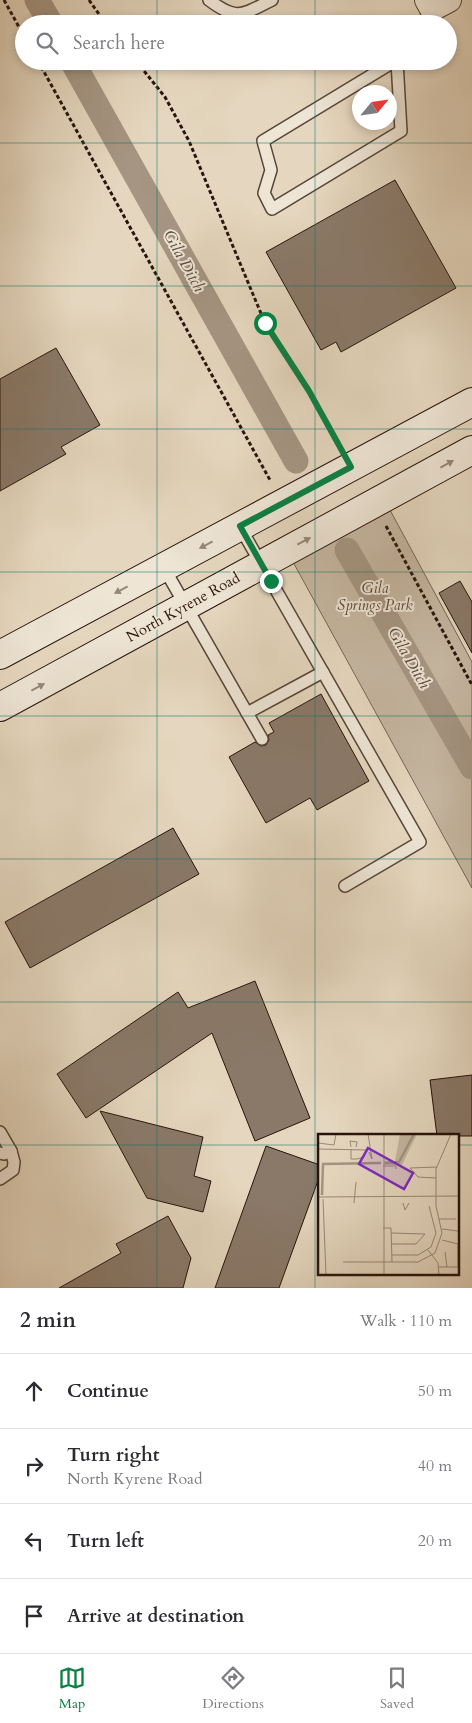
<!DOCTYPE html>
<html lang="en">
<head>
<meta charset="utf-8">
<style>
	body { margin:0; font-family:Cardo,serif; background:#f7f7f7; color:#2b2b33 }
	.compass { position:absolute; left:352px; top:85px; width:45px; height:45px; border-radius:50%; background:#fff; box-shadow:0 2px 8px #0003; rotate:61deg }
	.stop { position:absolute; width:15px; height:15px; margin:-11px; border:4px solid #0b8043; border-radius:50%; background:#fff }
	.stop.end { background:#0b8043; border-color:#fff; box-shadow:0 1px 5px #0008 }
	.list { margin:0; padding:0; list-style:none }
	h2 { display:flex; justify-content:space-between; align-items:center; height:65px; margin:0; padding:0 20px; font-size:21px }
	h2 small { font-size:16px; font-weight:400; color:#7c7c81 }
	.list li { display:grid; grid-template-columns:32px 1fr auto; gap:15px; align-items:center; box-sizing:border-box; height:75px; padding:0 20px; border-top:1px solid #e1e1e2 }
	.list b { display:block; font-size:19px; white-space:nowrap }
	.list p { margin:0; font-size:16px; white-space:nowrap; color:#7c7c81 }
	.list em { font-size:16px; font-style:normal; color:#7c7c81 }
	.icon { flex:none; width:28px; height:28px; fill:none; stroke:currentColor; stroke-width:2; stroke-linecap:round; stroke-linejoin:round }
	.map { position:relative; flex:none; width:472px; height:1288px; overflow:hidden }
	.search { position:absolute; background:#fff; box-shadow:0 2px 8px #0003; left:15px; right:15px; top:15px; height:55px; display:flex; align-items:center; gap:12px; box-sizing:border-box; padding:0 18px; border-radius:28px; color:#7c7c81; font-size:19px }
	.sheet { height:365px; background:#fff }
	nav { display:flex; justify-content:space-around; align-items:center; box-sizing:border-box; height:70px; border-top:1px solid #e1e1e2; background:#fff; font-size:14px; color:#7c7c81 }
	nav a { display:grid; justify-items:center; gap:2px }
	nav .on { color:#0b8043 }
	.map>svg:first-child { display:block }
	.green { fill:#c5b6a1; stroke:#766556 }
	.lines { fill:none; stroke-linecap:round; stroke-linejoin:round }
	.canal { stroke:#a59582; stroke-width:25 }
	.building { fill:#8a7969; stroke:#28140c }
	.lane-casing { stroke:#574539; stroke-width:14 }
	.street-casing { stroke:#574539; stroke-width:26 }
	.secondary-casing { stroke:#28140c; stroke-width:30 }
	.path { stroke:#28140c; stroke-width:3; stroke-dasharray:4 2.5; stroke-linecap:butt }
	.lane { stroke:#eee5d5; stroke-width:11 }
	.street { stroke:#eee5d5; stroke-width:24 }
	.secondary { stroke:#eee5d5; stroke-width:28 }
	.oneway { fill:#95877b }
	.route { stroke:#0b8043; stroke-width:6 }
	.grid { fill:none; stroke:#0f766e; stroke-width:1; stroke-opacity:0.55 }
	.labels { text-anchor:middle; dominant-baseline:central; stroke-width:4; stroke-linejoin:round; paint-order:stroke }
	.park-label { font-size:15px; font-style:italic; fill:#574539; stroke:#eee5d5 }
	.street-label { font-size:15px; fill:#28140c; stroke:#eee5d5 }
	.water-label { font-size:16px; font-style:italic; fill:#5a483b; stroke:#eee5d5 }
	.inset-river { fill:none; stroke:#a59582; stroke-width:2.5 }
	.inset-road { fill:none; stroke:#998977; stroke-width:1 }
	.view { fill:#7b2cbf; fill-opacity:0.15; stroke:#7b2cbf; stroke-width:2.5 }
	.inset-edge { fill:none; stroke:#28140c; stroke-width:2.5 }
</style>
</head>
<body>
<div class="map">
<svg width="472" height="1288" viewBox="0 0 472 1288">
	<rect width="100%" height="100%" fill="#e5d7bf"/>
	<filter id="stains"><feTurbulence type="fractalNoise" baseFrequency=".004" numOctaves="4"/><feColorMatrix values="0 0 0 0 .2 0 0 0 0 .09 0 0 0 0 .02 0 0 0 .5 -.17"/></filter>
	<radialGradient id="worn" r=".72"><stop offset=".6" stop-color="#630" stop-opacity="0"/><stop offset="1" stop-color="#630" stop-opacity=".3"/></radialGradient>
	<polygon class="green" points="390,510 472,662 472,888 293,562"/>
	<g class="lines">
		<g class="canal">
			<polyline points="37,0 51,24"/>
			<polyline points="72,61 296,461"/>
			<polyline points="347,550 472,767"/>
		</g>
	</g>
	<g class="building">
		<polygon points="395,180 456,288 341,352 336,342 321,350 266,252"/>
		<polygon points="56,348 100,425 61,447 66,454 0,491 0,379"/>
		<polygon points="460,581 472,602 472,653 439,593"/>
		<polygon points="321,694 369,781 317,810 310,798 266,823 229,757 255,742 261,746 266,745 269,740 268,735 274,732 269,723"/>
		<polygon points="173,828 199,874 30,968 5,922"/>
		<polygon points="255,981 310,1118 255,1141 212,1033 86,1118 57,1074 178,992 188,1008"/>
		<polygon points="472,1075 472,1136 437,1136 430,1080"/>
		<polygon points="100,1111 203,1137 194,1176 211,1181 203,1212 147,1198"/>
		<polygon points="266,1146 320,1165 320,1175 279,1288 215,1288"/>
		<polygon points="168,1216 191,1258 183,1288 59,1288 121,1253 116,1244"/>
	</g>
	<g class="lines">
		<g class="lane-casing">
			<g id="lane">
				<path d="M209,0c29,22 34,14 63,0"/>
				<polyline points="422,24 432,9"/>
				<polyline points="395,61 263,141 271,170 264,193 272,209 401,131 397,61"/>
				<polyline points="240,527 420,842 345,886"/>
				<polyline points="164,568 262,739"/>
				<polyline points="247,713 323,672"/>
				<polyline points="0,1132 11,1151 4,1154 0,1153"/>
				<polyline points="0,1179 13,1170 14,1162 11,1151"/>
			</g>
		</g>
		<g class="street-casing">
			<polyline id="street" points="427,0 432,9 449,0"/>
		</g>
		<g class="secondary-casing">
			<g id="secondary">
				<polyline points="0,655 472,402"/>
				<polyline points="0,707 472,450"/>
			</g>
		</g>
		<g class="path">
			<polyline points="4,0 24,36"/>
			<polyline points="89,0 106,24"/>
			<polyline points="38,61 270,480"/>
			<polyline points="136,61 165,97 189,141 265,323 309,391 339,445"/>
			<polyline points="386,526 472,685"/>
		</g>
		<use href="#lane" class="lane"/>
		<use href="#street" class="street"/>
		<use href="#secondary" class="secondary"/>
	</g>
	<defs><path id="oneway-solid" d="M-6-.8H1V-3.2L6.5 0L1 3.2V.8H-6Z" transform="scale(1.25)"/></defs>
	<g class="oneway">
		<use href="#oneway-solid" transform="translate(447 464) rotate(-29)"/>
		<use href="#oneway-solid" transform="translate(304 541) rotate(-28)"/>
		<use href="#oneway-solid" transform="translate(206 545) rotate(152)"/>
		<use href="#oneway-solid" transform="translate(121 590) rotate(152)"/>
		<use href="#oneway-solid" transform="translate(38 687) rotate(-28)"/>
	</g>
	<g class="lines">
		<polyline class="route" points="265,323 309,391 351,467 240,526 271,581"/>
	</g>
	<path class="grid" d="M157,0v24M315,0v24M157,61v1227M315,61v1227M0,143h472M0,286h472M0,429h472M0,572h472M0,716h472M0,859h472M0,1002h472M0,1145h320M458,1145h14"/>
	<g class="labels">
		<g class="park-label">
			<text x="375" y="588">Gila<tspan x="375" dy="17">Springs Park</tspan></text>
		</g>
		<g class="street-label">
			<text transform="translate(183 607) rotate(-29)">North Kyrene Road</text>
		</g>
		<g class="water-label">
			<text transform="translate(184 261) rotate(61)">Gila Ditch</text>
			<text transform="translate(409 658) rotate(60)">Gila Ditch</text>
		</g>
	</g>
	<g transform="translate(318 1134)">
		<rect width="141" height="141" fill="#e5d7bf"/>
		<path d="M82,0h17l-15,31h-18v-4h11z" fill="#c5b6a1"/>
		<path class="inset-river" d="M67,29l14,-1 15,-28M4,61l1,-31 58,-1"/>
		<path class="inset-road" d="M50,0l4,25 -3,-7M0,9l16,2 2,-11M33,13l-1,-6 7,1 -1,5M0,15l50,1M33,15v10h6l7,-2 2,-7M65,32h13v3M118,44l-18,-1 -8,-9 27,-1M0,63l142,-1M5,65l3,76M36,69l2,-21M85,69l2,7 4,-7M121,85h17M65,94h8l1,34M124,95l16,2M73,99l34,1 -9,10h-24M124,106l16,4M110,116l10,13 1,12M127,118l2,15M74,121h26l13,-8 5,-14 -7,-27M25,128h75l17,-9 7,-20 -6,-27v-37l15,-35M121,133h19v-23M66,141v-141"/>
		<path class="view" d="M50,14l45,25 -9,16 -45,-25z"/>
		<rect width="141" height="141" class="inset-edge"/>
	</g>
	<rect width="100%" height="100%" filter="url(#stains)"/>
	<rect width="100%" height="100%" fill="url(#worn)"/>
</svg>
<svg class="compass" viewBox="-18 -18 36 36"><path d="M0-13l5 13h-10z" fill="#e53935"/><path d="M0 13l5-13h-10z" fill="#7c7c81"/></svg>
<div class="stop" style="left:265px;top:323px"></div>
<div class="stop end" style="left:271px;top:581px"></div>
<div class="search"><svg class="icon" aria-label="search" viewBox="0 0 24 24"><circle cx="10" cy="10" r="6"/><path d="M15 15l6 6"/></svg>Search here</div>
</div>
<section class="sheet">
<h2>2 min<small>Walk · 110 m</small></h2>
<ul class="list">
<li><svg class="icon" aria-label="ahead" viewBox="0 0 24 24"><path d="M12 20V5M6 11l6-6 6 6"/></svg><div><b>Continue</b></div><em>50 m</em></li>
<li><svg class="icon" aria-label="right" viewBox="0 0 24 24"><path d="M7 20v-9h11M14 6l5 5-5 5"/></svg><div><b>Turn right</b><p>North Kyrene Road</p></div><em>40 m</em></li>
<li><svg class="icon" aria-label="left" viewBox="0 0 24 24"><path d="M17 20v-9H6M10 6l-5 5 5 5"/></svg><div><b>Turn left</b></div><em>20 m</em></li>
<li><svg class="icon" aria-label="arrive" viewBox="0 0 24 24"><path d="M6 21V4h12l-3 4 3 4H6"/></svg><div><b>Arrive at destination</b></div></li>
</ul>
</section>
<nav>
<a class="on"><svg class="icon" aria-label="map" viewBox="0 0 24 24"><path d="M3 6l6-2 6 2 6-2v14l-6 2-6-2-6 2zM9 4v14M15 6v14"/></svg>Map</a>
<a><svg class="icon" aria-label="directions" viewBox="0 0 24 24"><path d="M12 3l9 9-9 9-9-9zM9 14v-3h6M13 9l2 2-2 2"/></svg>Directions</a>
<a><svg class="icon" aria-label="saved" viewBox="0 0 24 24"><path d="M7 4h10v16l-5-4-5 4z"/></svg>Saved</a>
</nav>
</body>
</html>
